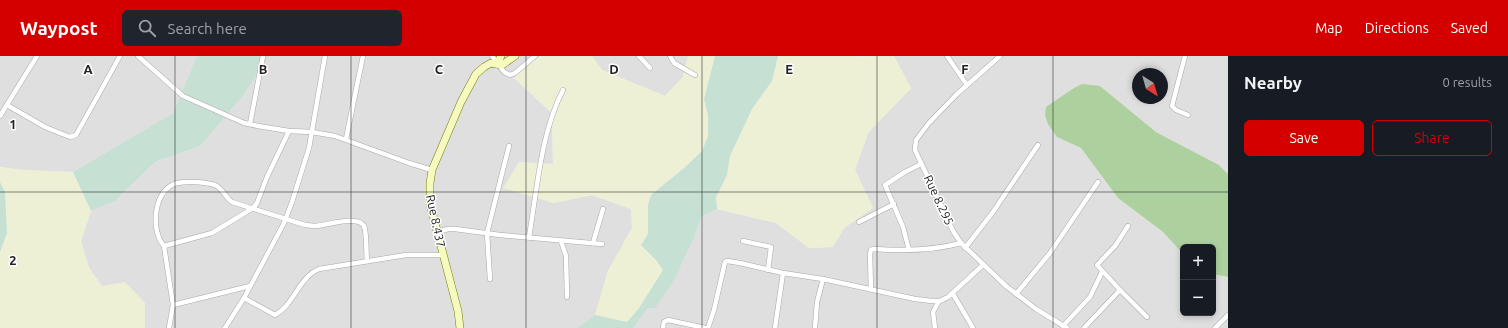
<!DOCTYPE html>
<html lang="en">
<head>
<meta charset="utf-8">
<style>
	body { margin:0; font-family:Ubuntu,sans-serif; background:#20242c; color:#f1f3f6 }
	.controls { position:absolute; right:12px; bottom:12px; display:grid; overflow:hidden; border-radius:6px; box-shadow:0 2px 6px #0003 }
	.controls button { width:36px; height:36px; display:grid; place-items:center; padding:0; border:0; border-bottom:1px solid #363941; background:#171b24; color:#f1f3f6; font:20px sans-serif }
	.compass { position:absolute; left:1132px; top:12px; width:36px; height:36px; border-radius:50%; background:#171b24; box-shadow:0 2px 6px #0003; rotate:143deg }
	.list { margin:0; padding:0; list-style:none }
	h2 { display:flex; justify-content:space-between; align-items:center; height:52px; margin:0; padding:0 16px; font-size:17px }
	h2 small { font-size:13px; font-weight:400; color:#9ea1a6 }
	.actions { display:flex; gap:8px; padding:12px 16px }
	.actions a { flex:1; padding:9px 0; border:1px solid #d40000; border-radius:6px; text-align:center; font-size:14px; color:#d40000 }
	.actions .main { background:#d40000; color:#fff }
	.icon { flex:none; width:22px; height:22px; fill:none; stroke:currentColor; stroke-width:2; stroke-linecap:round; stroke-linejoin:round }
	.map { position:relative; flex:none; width:1228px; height:272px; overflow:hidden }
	header { display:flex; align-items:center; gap:24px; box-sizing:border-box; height:56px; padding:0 20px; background:#d40000; color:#fff }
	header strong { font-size:19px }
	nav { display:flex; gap:22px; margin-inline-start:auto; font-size:14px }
	.search { width:280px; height:36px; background:#20242c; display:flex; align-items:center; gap:10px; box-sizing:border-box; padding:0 14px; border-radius:6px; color:#9ea1a6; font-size:15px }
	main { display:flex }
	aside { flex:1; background:#171b24 }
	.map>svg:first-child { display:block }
	.residential { fill:#e0dfdf; fill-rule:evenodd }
	.farmland { fill:#eef0d5 }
	.forest { fill:#add19e }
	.wetland { fill:#c6e0d4 }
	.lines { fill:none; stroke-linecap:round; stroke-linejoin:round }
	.street-casing { stroke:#a9a9a9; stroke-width:5.5 }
	.secondary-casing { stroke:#707d05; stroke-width:8 }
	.street { stroke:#fff; stroke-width:4.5 }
	.secondary { stroke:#f7fabf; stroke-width:7 }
	.grid { fill:none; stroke:#222; stroke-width:1; stroke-opacity:0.55 }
	.labels { text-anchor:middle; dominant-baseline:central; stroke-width:3; stroke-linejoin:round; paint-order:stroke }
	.street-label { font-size:12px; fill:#222; stroke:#fff }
	.grid-label { font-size:13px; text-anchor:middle; font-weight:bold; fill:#222; stroke:#fff; stroke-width:3; stroke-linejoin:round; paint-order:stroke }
</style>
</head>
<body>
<header>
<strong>Waypost</strong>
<div class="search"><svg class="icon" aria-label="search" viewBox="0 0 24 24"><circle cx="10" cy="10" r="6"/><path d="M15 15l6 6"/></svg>Search here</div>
<nav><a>Map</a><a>Directions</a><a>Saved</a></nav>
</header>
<main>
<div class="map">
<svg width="1228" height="272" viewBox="0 0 1228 272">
	<rect width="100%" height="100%" fill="#f2efe9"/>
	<g class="residential">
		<polygon points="0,0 197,0 173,57 73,116 22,114 0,111"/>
		<polygon points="269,0 540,0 514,22 552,57 553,108 519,106 553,147 592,139 631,153 632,172 608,215 595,259 577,272 145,272 145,247 102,230 89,212 81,185 91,155 115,145 155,106 200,90 242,41"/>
		<polygon points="592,0 688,0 683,21 665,40 602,14"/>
		<path d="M894,0h334v118l-9,-9 -63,-33 -56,-46 -43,51 24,11 37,50 45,34 20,22v59h30v-39l15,3v51h-595l15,-20 46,-71 8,-21 15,-7 59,14 33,25 23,-1 12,-19 29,-20 -18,-38 13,-37 43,-45zM1138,18h24v24h-24z"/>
	</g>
	<g class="farmland">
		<polygon points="540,0 592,0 602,14 665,40 683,21 688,0 715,0 704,43 708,59 708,80 702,95 684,112 651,139 648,149 648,178 656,204 663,213 639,252 627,266 595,259 608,215 632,172 631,153 592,139 553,147 503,132 519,106 553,108 552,57 514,22"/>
		<polygon points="778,0 856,0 861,3 871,0 894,0 911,32 868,77 855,114 873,152 844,172 833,191 809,192 776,167 717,153 716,141 727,119 730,100 752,53 772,25"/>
		<polygon points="0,111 22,114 73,116 91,155 81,185 89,212 102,230 125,226 145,247 145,272 0,272 0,196 7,177 5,136 0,126"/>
	</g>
	<polygon class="forest" points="1082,28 1100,30 1156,76 1219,109 1228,118 1228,221 1213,218 1213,191 1183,191 1183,198 1163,176 1118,142 1081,92 1057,81 1048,68 1045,59 1046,51 1074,32"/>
	<g class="wetland">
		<polygon points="197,0 269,0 242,41 200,90 155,106 115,145 91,155 73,116 173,57"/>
		<polygon points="715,0 778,0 772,25 752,53 730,100 727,119 716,141 717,153 702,160 694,181 673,226 655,252 648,252 633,272 577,272 595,259 627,266 639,252 663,214 656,204 641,189 648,178 648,149 651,139 684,112 702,95 708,80 708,59 704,43"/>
		<polygon points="0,126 5,136 7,177 0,196"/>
	</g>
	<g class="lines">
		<g class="street-casing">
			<g id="street">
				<polyline points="138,0 183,40 226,59 244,67 258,70 289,75 312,76 335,80 409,107 432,114"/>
				<polyline points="492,0 504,16 510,19 515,17 535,0"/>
				<polyline points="639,0 650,12"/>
				<polyline points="670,0 674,7 695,19"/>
				<polyline points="947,0 967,29"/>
				<polyline points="1000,0 957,38 929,67 916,84 915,94 953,175 961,187 1006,230 1036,253 1067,272"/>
				<polyline points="1185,0 1172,50 1176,54 1188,59"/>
				<polyline points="7,49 45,71 70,81 76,79 120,0"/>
				<polyline points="0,60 37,0"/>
				<polyline points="250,68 263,0"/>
				<polyline points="346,83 363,0"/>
				<polyline points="859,166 894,148"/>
				<polyline points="438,176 448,173 455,173 500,179 602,188"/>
				<path d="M529,181c8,-47 12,-105 34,-147"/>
				<polyline points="561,185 566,200 567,241"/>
				<polyline points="743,185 771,191 768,214"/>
				<polyline points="593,187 603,153"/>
				<path d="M164,190c-13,-15 -11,-50 8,-61 8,-5 33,-3 43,0 8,4 10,12 17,17l73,23c3,0 7,1 10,1 11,0 42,-12 49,0 3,7 2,27 3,35"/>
				<polyline points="965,192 993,156 1038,89"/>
				<polyline points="909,194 903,171 885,129 905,116 921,108"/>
				<polyline points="490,223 487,177 509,90"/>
				<path d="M871,233l-1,-35 1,-4 3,-1c29,2 58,2 87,-6"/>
				<polyline points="1120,234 1147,261"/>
				<polyline points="953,238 973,272"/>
				<polyline points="1016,238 1050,197 1098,126"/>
				<path d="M244,242l31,17c19,-10 23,-37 44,-46l87,-14h37"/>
				<polyline points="173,249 250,230"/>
				<polyline points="1063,270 1090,241 1102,216"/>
				<polyline points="169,272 173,249 164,190 212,177 253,152 257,147 267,121 289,75"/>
				<polyline points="225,272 244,242 284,167 292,146 309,92 325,0"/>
				<polyline points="663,272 664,266 668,264 705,272"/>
				<polyline points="708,272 714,254 725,206 727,205 740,207 783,217 823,223 915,243 932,245 940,245 948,241 983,209"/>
				<polyline points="775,272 783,217"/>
				<polyline points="815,272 817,246 823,223"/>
				<polyline points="935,272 933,256 939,245"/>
				<polyline points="1084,272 1120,234 1097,209 1115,190 1128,170"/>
				<polyline points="1215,272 1228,259"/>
			</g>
		</g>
		<g class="secondary-casing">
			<g id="secondary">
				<polyline points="497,8 501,0"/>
				<polyline points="460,272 458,255 430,148 430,127 432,114 461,46 476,18 484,11 491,7 502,9 515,0"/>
			</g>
		</g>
		<use href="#street" class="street"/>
		<use href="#secondary" class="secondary"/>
	</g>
	<path class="grid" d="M175,0v272M351,0v272M526,0v272M702,0v272M877,0v272M1053,0v272M0,136h1228"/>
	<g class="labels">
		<g class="street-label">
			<text transform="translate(939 144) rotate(65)">Rue 8.295</text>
			<text transform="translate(436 165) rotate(78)">Rue 8.437</text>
		</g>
	</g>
	<g class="grid-label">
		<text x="88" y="18">A</text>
		<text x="263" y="18">B</text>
		<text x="439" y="18">C</text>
		<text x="614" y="18">D</text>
		<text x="789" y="18">E</text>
		<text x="965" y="18">F</text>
		<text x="13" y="73">1</text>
		<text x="13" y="209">2</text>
	</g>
</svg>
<div class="controls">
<button>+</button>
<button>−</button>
</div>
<svg class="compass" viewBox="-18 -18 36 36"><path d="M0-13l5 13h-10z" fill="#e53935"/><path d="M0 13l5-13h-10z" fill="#9ea1a6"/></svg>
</div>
<aside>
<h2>Nearby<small>0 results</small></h2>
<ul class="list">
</ul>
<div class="actions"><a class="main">Save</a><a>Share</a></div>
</aside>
</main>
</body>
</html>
